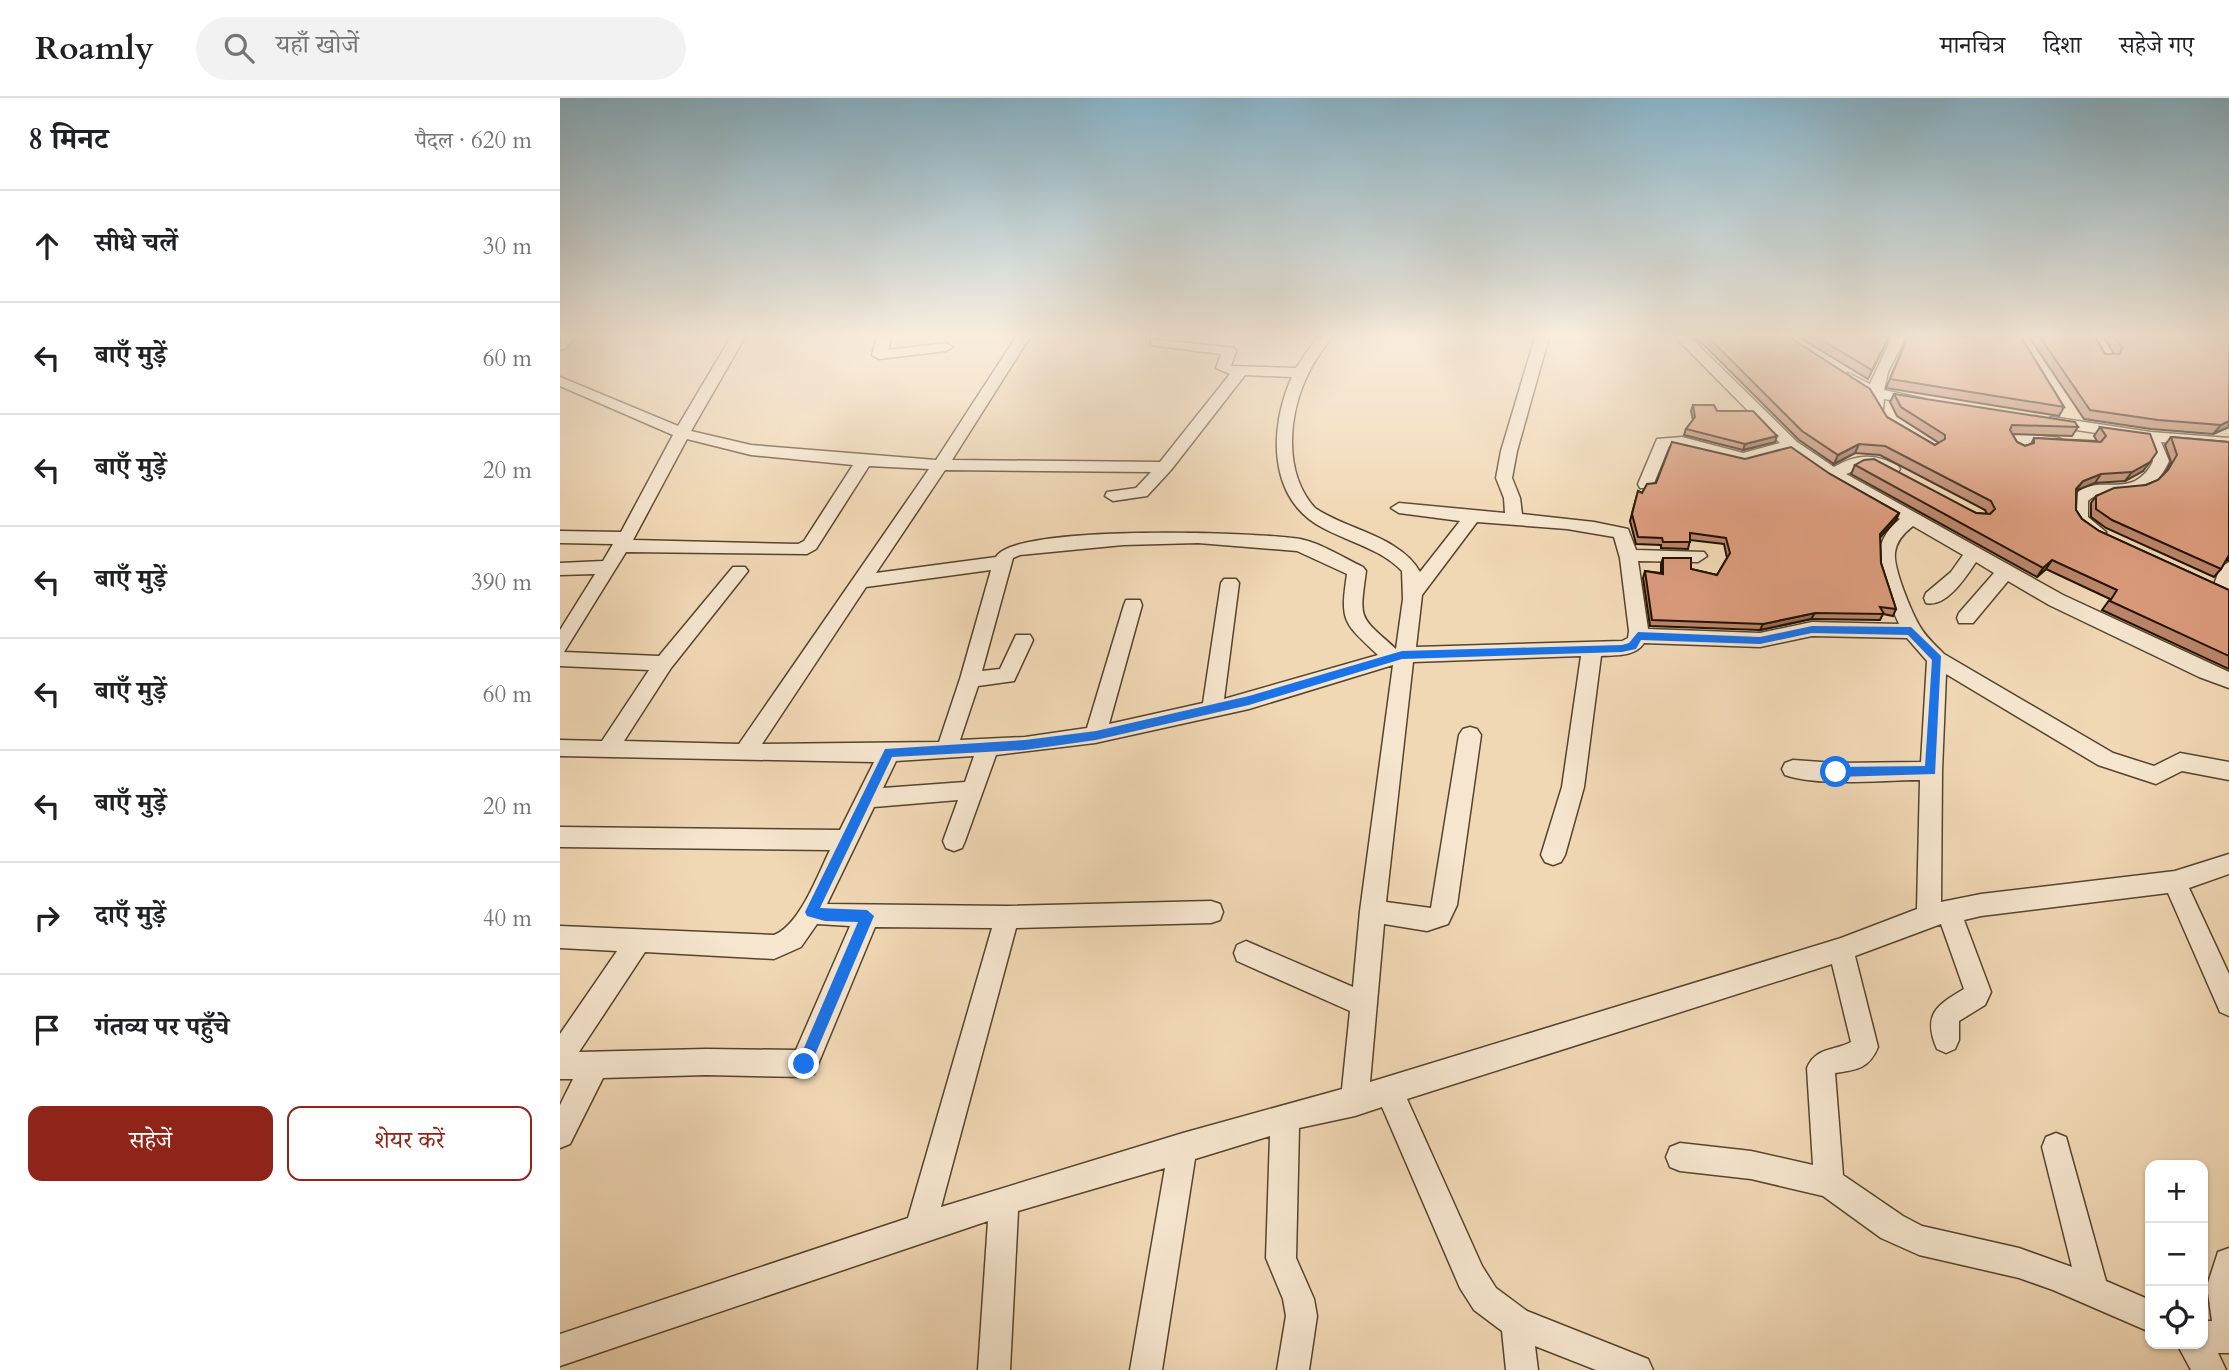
<!DOCTYPE html>
<html lang="hi">
<head>
<meta charset="utf-8">
<style>
	body { margin:0; font-family:Cardo,"Noto Serif Devanagari",serif; background:#f2f2f2; color:#202124 }
	.controls { position:absolute; right:21px; bottom:21px; display:grid; overflow:hidden; border-radius:14px; box-shadow:0 2px 5px #0004 }
	.controls button { width:63px; height:63px; display:grid; place-items:center; padding:0; border:0; border-bottom:2px solid #e0e0e0; background:#fff; color:#202124; font:35px sans-serif }
	.stop { position:absolute; width:21px; height:21px; margin:-16px; border:5px solid #1a73e8; border-radius:50%; background:#fff }
	.stop.end { background:#1a73e8; border-color:#fff; box-shadow:0 2px 7px #0008 }
	.list { margin:0; padding:0; list-style:none }
	h2 { display:flex; justify-content:space-between; align-items:center; height:91px; margin:0; padding:0 28px; font-size:30px }
	h2 small { font-size:23px; font-weight:400; color:#757577 }
	.list li { display:grid; grid-template-columns:46px 1fr auto; gap:21px; align-items:center; box-sizing:border-box; height:112px; padding:0 28px; border-top:2px solid #e0e0e0 }
	.list b { display:block; font-size:26px; white-space:nowrap }
	.list em { font-size:23px; font-style:normal; color:#757577 }
	.actions { display:flex; gap:14px; padding:21px 28px }
	.actions a { flex:1; padding:16px 0; border:2px solid #8f2418; border-radius:14px; text-align:center; font-size:24px; color:#8f2418 }
	.actions .main { background:#8f2418; color:#fff }
	.icon { flex:none; width:38px; height:38px; fill:none; stroke:currentColor; stroke-width:2; stroke-linecap:round; stroke-linejoin:round }
	.map { position:relative; flex:none; width:1669px; height:1272px; overflow:hidden }
	header { display:flex; align-items:center; gap:42px; box-sizing:border-box; height:98px; padding:0 35px; background:#fff; border-bottom:2px solid #e0e0e0 }
	header strong { font-size:33px }
	nav { display:flex; gap:38px; margin-inline-start:auto; font-size:24px }
	.search { width:490px; height:63px; background:#f2f2f2; display:flex; align-items:center; gap:18px; box-sizing:border-box; padding:0 24px; border-radius:38px; color:#757577; font-size:26px }
	main { display:flex }
	aside { flex:1; background:#fff }
	.map>svg:first-child { display:block }
	.lines { fill:none; stroke-linecap:round; stroke-linejoin:round }
	.minor-casing { stroke:#56442d; stroke-width:3 }
	.minor { fill:#f6e6cf; fill-rule:evenodd }
	.wall { fill:#bb856b; stroke:#231200; stroke-width:2 }
	.shaded-wall { fill:#996c57; stroke:#231200; stroke-width:2 }
	.building { fill:#da9b7c; stroke:#231200; stroke-width:2 }
	.route { fill:#1a73e8 }
</style>
</head>
<body>
<header>
<strong>Roamly</strong>
<div class="search"><svg class="icon" aria-label="search" viewBox="0 0 24 24"><circle cx="10" cy="10" r="6"/><path d="M15 15l6 6"/></svg>यहाँ खोजें</div>
<nav><a>मानचित्र</a><a>दिशा</a><a>सहेजे गए</a></nav>
</header>
<main>
<aside>
<h2>8 मिनट<small>पैदल · 620 m</small></h2>
<ul class="list">
<li><svg class="icon" aria-label="ahead" viewBox="0 0 24 24"><path d="M12 20V5M6 11l6-6 6 6"/></svg><div><b>सीधे चलें</b></div><em>30 m</em></li>
<li><svg class="icon" aria-label="left" viewBox="0 0 24 24"><path d="M17 20v-9H6M10 6l-5 5 5 5"/></svg><div><b>बाएँ मुड़ें</b></div><em>60 m</em></li>
<li><svg class="icon" aria-label="left" viewBox="0 0 24 24"><path d="M17 20v-9H6M10 6l-5 5 5 5"/></svg><div><b>बाएँ मुड़ें</b></div><em>20 m</em></li>
<li><svg class="icon" aria-label="left" viewBox="0 0 24 24"><path d="M17 20v-9H6M10 6l-5 5 5 5"/></svg><div><b>बाएँ मुड़ें</b></div><em>390 m</em></li>
<li><svg class="icon" aria-label="left" viewBox="0 0 24 24"><path d="M17 20v-9H6M10 6l-5 5 5 5"/></svg><div><b>बाएँ मुड़ें</b></div><em>60 m</em></li>
<li><svg class="icon" aria-label="left" viewBox="0 0 24 24"><path d="M17 20v-9H6M10 6l-5 5 5 5"/></svg><div><b>बाएँ मुड़ें</b></div><em>20 m</em></li>
<li><svg class="icon" aria-label="right" viewBox="0 0 24 24"><path d="M7 20v-9h11M14 6l5 5-5 5"/></svg><div><b>दाएँ मुड़ें</b></div><em>40 m</em></li>
<li><svg class="icon" aria-label="arrive" viewBox="0 0 24 24"><path d="M6 21V4h12l-3 4 3 4H6"/></svg><div><b>गंतव्य पर पहुँचे</b></div></li>
</ul>
<div class="actions"><a class="main">सहेजें</a><a>शेयर करें</a></div>
</aside>
<div class="map">
<svg width="1669" height="1272" viewBox="0 0 1669 1272">
	<rect width="100%" height="100%" fill="#f1d8b5"/>
	<filter id="stains"><feTurbulence type="fractalNoise" baseFrequency=".00286" numOctaves="4"/><feColorMatrix values="0 0 0 0 .2 0 0 0 0 .09 0 0 0 0 .02 0 0 0 .5 -.17"/></filter>
	<radialGradient id="worn" r=".72"><stop offset=".6" stop-color="#630" stop-opacity="0"/><stop offset="1" stop-color="#630" stop-opacity=".3"/></radialGradient>
	<g class="lines">
		<g class="minor-casing">
			<g id="minor">
				<polygon points="16,239 5,251 0,252 1,239"/>
				<path d="M171,239h14l-54,94 60,14 185,15 80,-123h10l2,3 -76,120 208,2 70,-88 -14,-6 5,-14 -65,-8 -5,-1v-6l83,9 2,3 -5,15 65,2 21,-31h14c-8,13 -17,24 -23,37 -20,41 -25,99 7,134 32,22 85,28 105,64l40,-51 -61,-8 -8,-5 8,-5 106,10 -1,-15 -8,-20 5,-27 34,-114h14l-32,114 -5,27 8,20 2,16 72,8 34,7 8,21 68,2 3,4 -9,6 -60,-1 10,68 112,4 52,-11 87,2c-16,-37 -36,-76 1,-105l-72,-41 -39,-27 -46,12 -61,-16 -13,-1 -17,42h-12l-2,-4 19,-45 25,-2 61,16 37,-10 -105,-106h15l107,105 37,25c23,-13 40,-14 64,-1l2,3 -2,3h-12l-17,-7 -23,9 217,121 166,77v16l-30,-11 -150,-72 -41,-24 -35,42h-14l-2,-5 2,-5 35,-40 -18,-11c-10,15 -30,46 -50,41l-2,-5 2,-5 25,-21 12,-17 -50,-29c-9,7 -17,15 -18,27 -2,15 16,58 24,72 6,11 16,20 25,29l169,99 41,13 26,-13 49,9v18l-47,-9 -26,13 -58,-19 -152,-91 -4,97 -1,131 40,-8 194,-23 54,-17v20l-40,14 40,86v42l-9,-4 -52,-119 -187,23 -17,4 27,72 -6,13 -26,16v19l-4,9 -9,4 -9,-4c-15,-35 0,-44 27,-60l-23,-65 -86,32 23,91c-9,22 -22,23 -43,26l8,102 60,41 19,10 97,22 53,19 -30,-120 4,-10 10,-4 10,4 40,144 44,19v32l-97,-42 -34,-12 -100,-23 -38,-17 -58,-42 -72,-17 -71,-8 -10,-4 -4,-10 4,-10 10,-4 71,8 62,14 -6,-97c9,-21 27,-17 44,-26l-19,-78 -425,135 75,167 14,22 31,23 121,48 5,11h-57l-61,-24 3,24h-32l-4,-39 -28,-21 -14,-22 -78,-181 -27,9 -56,12 -3,130 18,41 3,17 -8,54h-32l9,-54 -3,-17 -17,-41 4,-122 -75,23 -33,211h-32l35,-202 -147,43 -8,159h-32l10,-149 -428,145v-32l348,-116 84,-290 -117,-1 -61,147 -10,3 -98,-2 -103,3 -33,66 -10,4v-43l13,-26h-13v-45l57,-83 -57,-3v-22l214,9c26,-10 44,-61 56,-85l-270,-3v-20l280,3 34,-68 -314,-6v-16l42,1 47,-71 -89,-4v-36l35,-56 -35,1v-12l43,-2 10,-17 -53,-1v-12l61,1 52,-97 -113,-49v-9l118,49zM685,277l47,2c-23,50 -25,122 31,151 26,14 58,21 79,43l1,28 -7,50c-37,-34 -37,-27 -30,-78l-3,-4c-19,-9 -42,-24 -63,-28 -43,-7 -286,-15 -304,18l-120,16 69,-103 206,2 -15,16 -29,4 -2,4 8,5 34,-5 24,-26zM127,341l64,16 102,10 -49,76 -6,3 -165,-4zM309,368l60,3 -190,275 -115,-3 47,-73 77,-97 -3,-4h-12l-74,89 -95,-4 62,-100 181,2 9,-5zM917,424l90,7 47,8 6,21 9,73 -1,7 -6,3 -206,6 6,-52zM638,445l99,8 50,23c-7,48 -4,48 31,81l-154,44 15,-116 -3,-4h-12l-3,4 -18,120 -94,21 33,-119 -2,-5h-14l-2,5 -37,123 -62,9 -65,3 18,-54 36,-5 19,-41 -3,-5h-14l-16,34 -18,2 31,-113 7,-3 103,-10zM431,472l-31,109 -21,63 -177,2 104,-157zM1252,538l95,2 20,23 -6,101 -85,1 -43,-3 -8,3 -3,6 3,6c35,12 97,5 135,5l-3,129 -76,29 -471,144 14,-158 43,7 21,-7 9,-19 24,-170 -4,-6 -7,-2 -7,2 -4,6 -28,173 -45,-6 27,-240 168,-6 -19,131 -21,68 4,7 8,3 8,-3 4,-7 19,-68 17,-131c15,-1 34,1 43,-13l116,4zM833,567l-33,246 -7,76 -107,-46 -9,4 -3,8 3,8 113,50 -8,78 -159,44 -242,74 75,-279 195,-5 9,-3 3,-8 -3,-8 -9,-3 -204,5 -180,-2 47,-97 84,-7 -15,41 3,7 8,3 8,-3 3,-7 31,-86 99,-12 154,-34zM414,658l-9,26 -82,6 13,-27zM257,826l33,2 -54,124 -90,-1 -127,3 66,-100 129,7 27,-12z"/>
				<polygon points="317,239 331,239 328,252 386,245 393,249 386,253 319,261 312,257"/>
				<polygon points="1332,239 1342,239 1344,242 1328,274 1324,292 1364,301 1367,304 1364,307 1324,301 1323,311 1313,311 1309,298 1281,279 1288,275 1310,286"/>
				<path d="M1491,319l100,15 78,6v10l-68,-6 8,19c-23,51 -56,18 -81,40v16l18,15 -9,6c-20,-6 -41,-33 -16,-48 16,-10 37,-1 54,-9 9,-5 14,-11 18,-20l-8,-20 -99,-16 -3,-3z"/>
				<polygon points="1455,335 1499,340 1507,345 1499,350 1466,346 1466,352 1454,352 1447,340"/>
				<polygon points="1669,464 1669,494 1661,498 1654,496 1652,492 1660,470"/>
				<polygon points="1669,1150 1669,1255 1658,1255 1666,1272 1631,1272 1617,1246 1643,1246 1643,1223 1652,1223 1647,1188 1658,1154"/>
			</g>
		</g>
		<use href="#minor" class="minor"/>
	</g>
	<g class="wall">
		<polygon points="1134,239 1229,239 1327,319 1375,347 1379,345 1337,318 1330,304 1334,296 1518,329 1512,338 1452,336 1457,344 1465,348 1471,346 1474,340 1537,343 1534,338 1540,329 1583,373 1565,383 1535,385 1517,392 1516,412 1522,421 1539,433 1669,492 1669,571 1542,512 1550,501 1486,471 1477,479 1291,376 1295,367 1416,415 1427,416 1425,412 1320,357 1295,355 1274,366 1239,342 1146,249"/>
		<polygon points="1239,239 1329,239 1308,281"/>
		<polygon points="1344,239 1461,239 1504,309 1499,318 1326,290 1346,243"/>
		<polygon points="1469,239 1535,239 1545,256 1554,256 1544,239 1669,239 1669,329 1653,336 1591,331 1524,321"/>
		<polygon points="1133,307 1157,313 1215,344 1183,352 1124,337 1126,331 1133,322 1131,313"/>
		<polygon points="1611,339 1669,344 1669,463 1668,462 1665,463 1661,471 1654,479 1546,430 1531,419 1531,405 1536,398 1586,387 1598,382 1605,375 1611,364 1605,347"/>
		<polygon points="1185,361 1270,376 1339,415 1336,422 1320,439 1321,465 1336,511 1333,518 1323,516 1320,522 1251,521 1200,532 1090,528 1083,480 1085,473 1101,475 1101,466 1103,460 1131,471 1157,477 1167,460 1164,446 1130,442 1128,451 1101,450 1101,447 1076,446 1070,423 1078,393 1082,395 1096,385"/>
	</g>
	<g class="shaded-wall">
		<polygon points="1669,323 1669,329 1653,336 1661,327"/>
		<polygon points="1217,338 1215,344 1183,352 1185,346"/>
		<polygon points="1299,346 1295,355 1274,366 1278,357"/>
		<polygon points="1590,364 1583,373 1565,383 1572,374"/>
		<polygon points="1541,376 1535,385 1517,392 1510,400 1523,383"/>
		<polygon points="1339,415 1336,422 1317,443 1320,436"/>
		<polygon points="1492,462 1486,471 1477,479 1483,470"/>
		<polygon points="1255,515 1251,521 1200,532 1203,526"/>
	</g>
	<g class="building">
		<polygon points="1148,239 1229,239 1310,291 1327,319 1375,347 1385,341 1385,337 1341,309 1334,296 1515,324 1518,329 1452,327 1450,332 1457,344 1465,348 1474,345 1474,340 1541,344 1546,338 1540,329 1590,336 1597,354 1590,364 1572,374 1541,376 1523,383 1516,391 1516,412 1522,421 1539,433 1669,492 1669,558 1550,503 1557,492 1492,462 1483,470 1295,367 1304,362 1314,361 1416,415 1430,416 1435,411 1431,403 1325,348 1299,346 1278,357 1242,333"/>
		<polygon points="1257,239 1329,239 1312,272"/>
		<polygon points="1348,239 1461,239 1504,309 1330,281"/>
		<polygon points="1480,239 1535,239 1545,256 1560,256 1562,250 1555,239 1669,239 1669,323 1661,327 1598,322 1530,312"/>
		<polygon points="1133,307 1154,307 1157,313 1193,313 1217,338 1185,346 1126,331 1135,319"/>
		<polygon points="1611,339 1669,344 1669,457 1661,471 1552,422 1536,411 1536,398 1554,390 1586,387 1598,382 1608,372 1617,357"/>
		<polygon points="1112,344 1185,361 1231,349 1270,376 1339,415 1320,436 1321,465 1336,511 1320,509 1324,516 1255,515 1203,526 1092,522 1085,473 1103,476 1103,460 1131,460 1131,471 1157,477 1170,455 1166,440 1130,435 1130,444 1103,444 1102,440 1078,439 1072,416 1078,393 1082,395 1087,386 1096,385"/>
	</g>
	<linearGradient id="sky" x2="0" y2="1"><stop stop-color="#89b7ce"/><stop offset="0.57" stop-color="#f9edde"/><stop offset="1" stop-color="#f9edde" stop-opacity="0"/></linearGradient>
	<rect width="1669" height="417" fill="url(#sky)"/>
	<polygon class="route" points="1252,528 1351,529 1381,558 1375,676 1276,679 1270,674 1276,669 1365,668 1372,562 1348,537 1252,535 1200,546 1081,542 1076,551 1062,554 842,561 689,607 536,642 465,652 332,659 260,810 307,812 314,818 249,971 244,973 239,971 237,966 298,824 265,823 247,818 245,814 325,651 465,642 536,633 689,598 842,553 1062,547 1069,545 1078,534 1200,539"/>
	<rect width="100%" height="100%" filter="url(#stains)"/>
	<rect width="100%" height="100%" fill="url(#worn)"/>
</svg>
<div class="controls">
<button>+</button>
<button>−</button>
<button><svg class="icon" aria-label="locate" viewBox="0 0 24 24"><circle cx="12" cy="12" r="6"/><path d="M12 2v4M12 18v4M2 12h4M18 12h4"/></svg></button>
</div>
<div class="stop" style="left:1276px;top:674px"></div>
<div class="stop end" style="left:244px;top:966px"></div>
</div>
</main>
</body>
</html>
